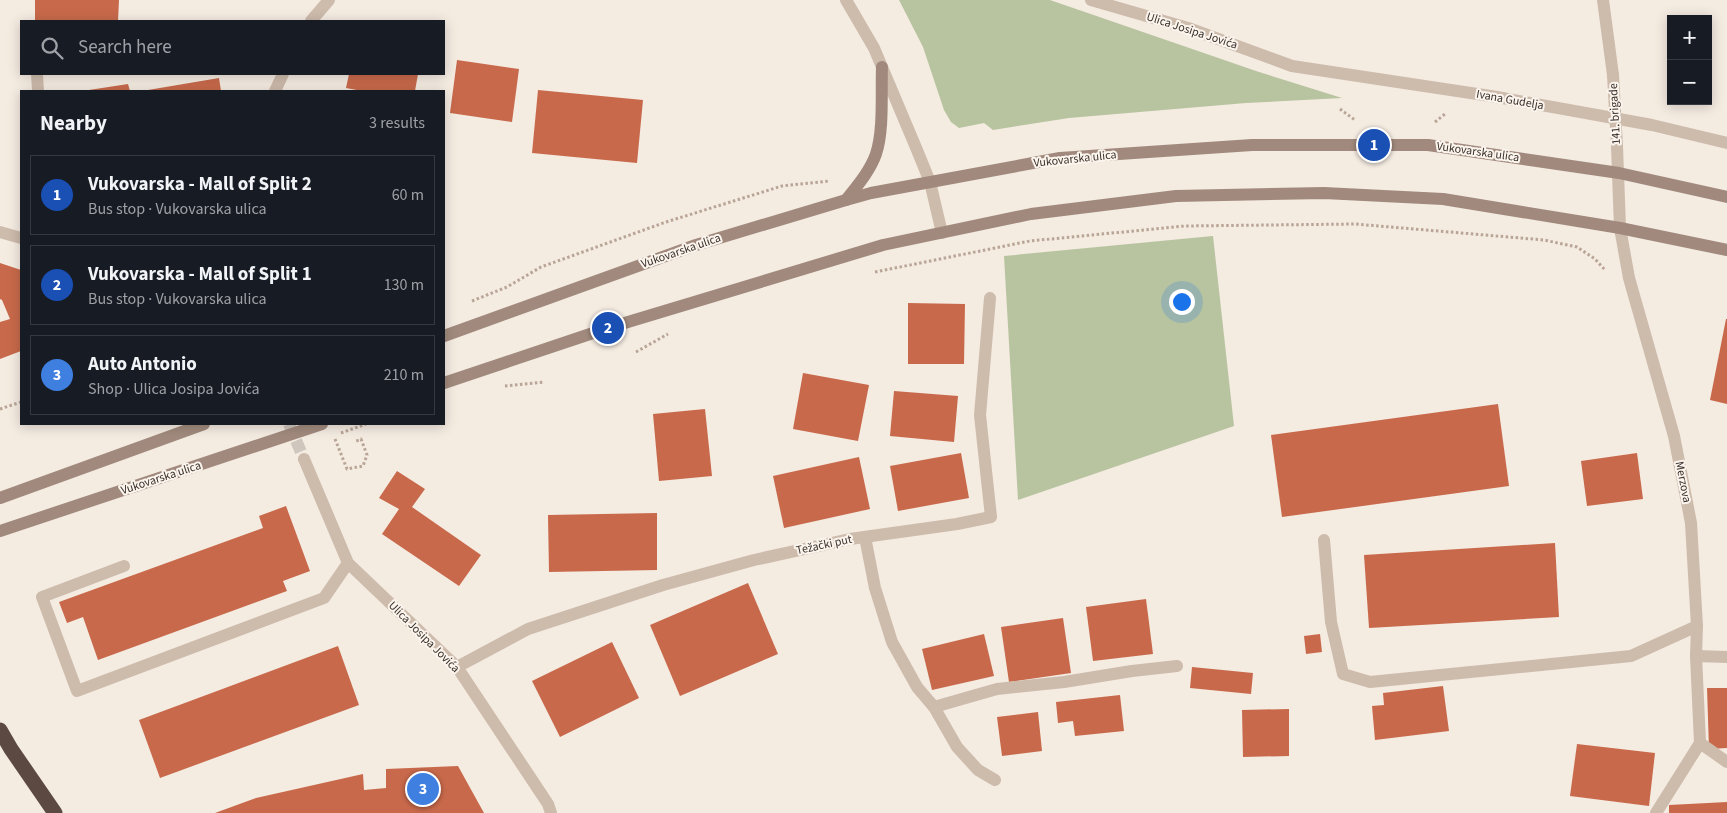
<!DOCTYPE html>
<html lang="en">
<head>
<meta charset="utf-8">
<style>
	body { margin:0; font-family:"Source Sans 3",sans-serif; background:#242831; color:#f1f3f6 }
	.controls { position:absolute; right:15px; top:15px; display:grid; overflow:hidden; border-radius:0px; box-shadow:0 2px 12px #0003 }
	.controls button { width:45px; height:45px; display:grid; place-items:center; padding:0; border:0; border-bottom:1px solid #363941; background:#171b24; color:#f1f3f6; font:25px sans-serif }
	.you { position:absolute; left:1181px; top:301px; width:18px; height:18px; margin:-12px; border:4px solid #fff; border-radius:50%; background:#1a73e8; box-shadow:0 0 0 8px #1a73e833 }
	.badge { display:grid; place-items:center; width:32px; height:32px; border-radius:50%; background:#0f766e; color:#fff; font-size:16px; font-weight:700 }
	.pin { position:absolute; translate:-50% -50%; border:2px solid #fff; box-shadow:0 1px 5px #0006 }
	.list { margin:0; padding:0; list-style:none }
	h2 { display:flex; justify-content:space-between; align-items:center; height:65px; margin:0; padding:0 20px; font-size:21px }
	h2 small { font-size:16px; font-weight:400; color:#9ea1a6 }
	.list li { display:grid; grid-template-columns:32px 1fr auto; gap:15px; align-items:center; box-sizing:border-box; height:80px; margin:0 10px 10px; padding:0 10px; border:1px solid #363941; border-radius:0px }
	.list b { display:block; font-size:19px; white-space:nowrap }
	.list p { margin:0; font-size:16px; white-space:nowrap; color:#9ea1a6 }
	.list em { font-size:16px; font-style:normal; color:#9ea1a6 }
	.icon { flex:none; width:28px; height:28px; fill:none; stroke:currentColor; stroke-width:2; stroke-linecap:round; stroke-linejoin:round }
	.map { position:relative; flex:none; width:1727px; height:813px; overflow:hidden }
	.search { position:absolute; background:#171b24; box-shadow:0 2px 12px #0003; left:20px; top:20px; width:425px; height:55px; display:flex; align-items:center; gap:12px; box-sizing:border-box; padding:0 18px; border-radius:0px; color:#9ea1a6; font-size:19px }
	.panel { position:absolute; background:#171b24; box-shadow:0 2px 12px #0003; left:20px; top:90px; width:425px; height:335px; border-radius:0px }
	.map>svg:first-child { display:block }
	.green { fill:#b8c4a0 }
	.building { fill:#c8694b }
	.lines { fill:none; stroke-linecap:round; stroke-linejoin:round }
	.street-tunnel { stroke:#cfc6bd; stroke-width:12; stroke-dasharray:12 6; stroke-linecap:butt }
	.path { stroke:#b9a596; stroke-width:3; stroke-dasharray:2.5 2.5; stroke-linecap:butt }
	.lane { stroke:#cdbbac; stroke-width:12 }
	.street { stroke:#cdbbac; stroke-width:12 }
	.secondary { stroke:#a18a7d; stroke-width:12 }
	.highway { stroke:#5c4a42; stroke-width:15 }
	.street-bridge { stroke:#cdbbac; stroke-width:12 }
	.labels { text-anchor:middle; dominant-baseline:central; stroke-width:4; stroke-linejoin:round; paint-order:stroke }
	.street-label { font-size:12px; fill:#3b302b; stroke:#fbf5ee }
</style>
</head>
<body>
<div class="map">
<svg width="1727" height="813" viewBox="0 0 1727 813">
	<rect width="100%" height="100%" fill="#f4ebe1"/>
	<g class="green">
		<polygon points="899,0 1050,0 1256,71 1342,98 1246,103 1069,118 993,130 984,123 959,128 951,122 944,110 923,47"/>
		<polygon points="1213,236 1234,426 1018,500 1004,256"/>
	</g>
	<g class="building">
		<polygon points="35,0 119,0 118,21 35,21"/>
		<polygon points="457,60 519,69 512,122 450,113"/>
		<polygon points="349,74 418,74 415,91 362,91 346,88"/>
		<polygon points="219,78 221,91 148,91 148,90"/>
		<polygon points="128,84 130,91 89,91 89,90"/>
		<polygon points="538,90 643,100 637,163 532,153"/>
		<polygon points="0,263 21,270 21,351 0,359 0,322 10,319 2,300 0,299"/>
		<polygon points="908,303 965,304 964,364 908,364"/>
		<polygon points="1726,319 1727,319 1727,404 1710,400"/>
		<polygon points="803,373 869,385 858,441 793,429"/>
		<polygon points="894,391 958,396 954,442 890,436"/>
		<polygon points="1498,404 1509,486 1282,517 1271,435"/>
		<polygon points="705,409 712,476 659,481 653,414"/>
		<polygon points="961,453 969,498 898,511 890,466"/>
		<polygon points="1637,453 1643,499 1587,506 1581,461"/>
		<polygon points="859,457 870,509 784,528 773,476"/>
		<polygon points="397,471 425,489 412,507 481,555 459,586 382,534 399,509 379,498"/>
		<polygon points="286,506 310,571 283,581 287,591 98,660 83,617 67,623 59,602 263,528 259,516"/>
		<polygon points="657,513 657,570 549,572 548,515"/>
		<polygon points="1555,543 1559,617 1369,628 1364,555"/>
		<polygon points="748,583 778,654 680,696 650,625"/>
		<polygon points="1146,599 1153,654 1093,661 1086,607"/>
		<polygon points="1063,618 1071,673 1009,682 1001,627"/>
		<polygon points="984,634 994,676 932,690 922,649"/>
		<polygon points="1320,634 1322,652 1306,654 1304,636"/>
		<polygon points="612,642 639,698 560,737 532,681"/>
		<polygon points="338,646 359,705 160,778 139,720"/>
		<polygon points="1192,667 1253,673 1251,694 1190,688"/>
		<polygon points="1443,686 1449,731 1375,740 1372,706 1384,705 1383,693"/>
		<polygon points="1707,688 1727,688 1727,748 1709,749"/>
		<polygon points="1120,695 1124,731 1075,736 1073,721 1058,723 1056,702"/>
		<polygon points="1289,709 1289,756 1243,757 1242,710"/>
		<polygon points="1038,712 1042,751 1002,756 997,717"/>
		<polygon points="1577,744 1655,753 1649,806 1570,796"/>
		<polygon points="458,766 484,813 215,813 256,798 363,774 364,790 386,788 386,769"/>
		<polygon points="1727,802 1727,813 1669,813 1669,805"/>
	</g>
	<g class="lines">
		<polyline class="street-tunnel" points="289,424 304,459"/>
		<g class="path">
			<polyline points="1340,109 1355,120"/>
			<polyline points="1435,122 1445,114"/>
			<polyline points="875,272 1030,241 1185,226 1355,224 1544,240 1577,247 1595,259 1605,270"/>
			<polyline points="472,301 507,287 541,267 666,222 782,186 829,181"/>
			<polyline points="636,352 668,334"/>
			<polyline points="505,386 544,382"/>
			<polyline points="0,409 21,402"/>
			<polyline points="341,433 366,424"/>
			<polyline points="335,439 347,469 363,466 367,455 361,439 354,442"/>
		</g>
		<g class="lane">
			<polyline points="37,74 38,91"/>
			<polyline points="0,232 21,238"/>
			<polyline points="1324,540 1331,622 1343,674 1370,682 1631,656 1697,626"/>
			<polyline points="124,566 42,597 77,691 324,598 348,563"/>
			<polyline points="1656,813 1700,743 1727,762"/>
		</g>
		<g class="street">
			<polyline points="846,0 874,48 917,150 930,182 942,233"/>
			<polyline points="1091,0 1188,28 1292,66 1497,97 1652,125 1727,143"/>
			<polyline points="1603,0 1613,75"/>
			<polyline points="311,21 329,0"/>
			<polyline points="275,91 283,74"/>
			<polyline points="1617,146 1620,228 1629,278 1674,436 1691,523 1697,626 1696,656 1700,743"/>
			<polyline points="304,459 348,563 457,667 548,804 551,813"/>
			<polyline points="865,537 875,588 892,642 917,687 934,707 997,689 1064,682 1132,671 1177,666"/>
			<polyline points="1696,656 1727,657"/>
			<polyline points="457,667 528,629 663,585 754,560 850,539 957,524 991,517 980,415 990,298"/>
			<polyline points="934,707 957,747 978,770 995,780"/>
		</g>
		<g class="secondary">
			<path d="M846,200c11,-14 24,-29 30,-46 8,-24 5,-61 6,-87"/>
			<polyline points="444,336 696,245 846,200 871,193 1060,158 1252,145 1428,145 1619,173 1727,197"/>
			<polyline points="444,383 608,328 883,245 1031,214 1176,196 1324,193 1443,199 1620,228 1727,250"/>
			<polyline points="0,498 204,424"/>
			<polyline points="0,531 322,424"/>
		</g>
		<polyline class="highway" points="0,730 11,749 55,813"/>
		<polyline class="street-bridge" points="1613,75 1617,146"/>
	</g>
	<g class="labels">
		<g class="street-label">
			<text transform="translate(1192 31) rotate(18)">Ulica Josipa Jovića</text>
			<text transform="translate(1510 100) rotate(10)">Ivana Gudelja</text>
			<text transform="translate(1615 114) rotate(-93)">141. brigade</text>
			<text transform="translate(1478 152) rotate(8)">Vukovarska ulica</text>
			<text transform="translate(1075 159) rotate(-6)">Vukovarska ulica</text>
			<text transform="translate(681 251) rotate(-19)">Vukovarska ulica</text>
			<text transform="translate(161 478) rotate(-18)">Vukovarska ulica</text>
			<text transform="translate(1683 482) rotate(79)">Merzova</text>
			<text transform="translate(824 545) rotate(-12)">Težački put</text>
			<text transform="translate(424 637) rotate(45)">Ulica Josipa Jovića</text>
		</g>
	</g>
</svg>
<div class="controls">
<button>+</button>
<button>−</button>
</div>
<div class="you"></div>
<div class="pin badge" style="left:1374px;top:145px;background:#1a4fb4">1</div>
<div class="pin badge" style="left:608px;top:328px;background:#1a4fb4">2</div>
<div class="pin badge" style="left:423px;top:789px;background:#3f7fe0">3</div>
<div class="search"><svg class="icon" aria-label="search" viewBox="0 0 24 24"><circle cx="10" cy="10" r="6"/><path d="M15 15l6 6"/></svg>Search here</div>
<section class="panel">
<h2>Nearby<small>3 results</small></h2>
<ul class="list">
<li><span class="badge" style="background:#1a4fb4">1</span><div><b>Vukovarska - Mall of Split 2</b><p>Bus stop · Vukovarska ulica</p></div><em>60 m</em></li>
<li><span class="badge" style="background:#1a4fb4">2</span><div><b>Vukovarska - Mall of Split 1</b><p>Bus stop · Vukovarska ulica</p></div><em>130 m</em></li>
<li><span class="badge" style="background:#3f7fe0">3</span><div><b>Auto Antonio</b><p>Shop · Ulica Josipa Jovića</p></div><em>210 m</em></li>
</ul>
</section>
</div>
</body>
</html>
